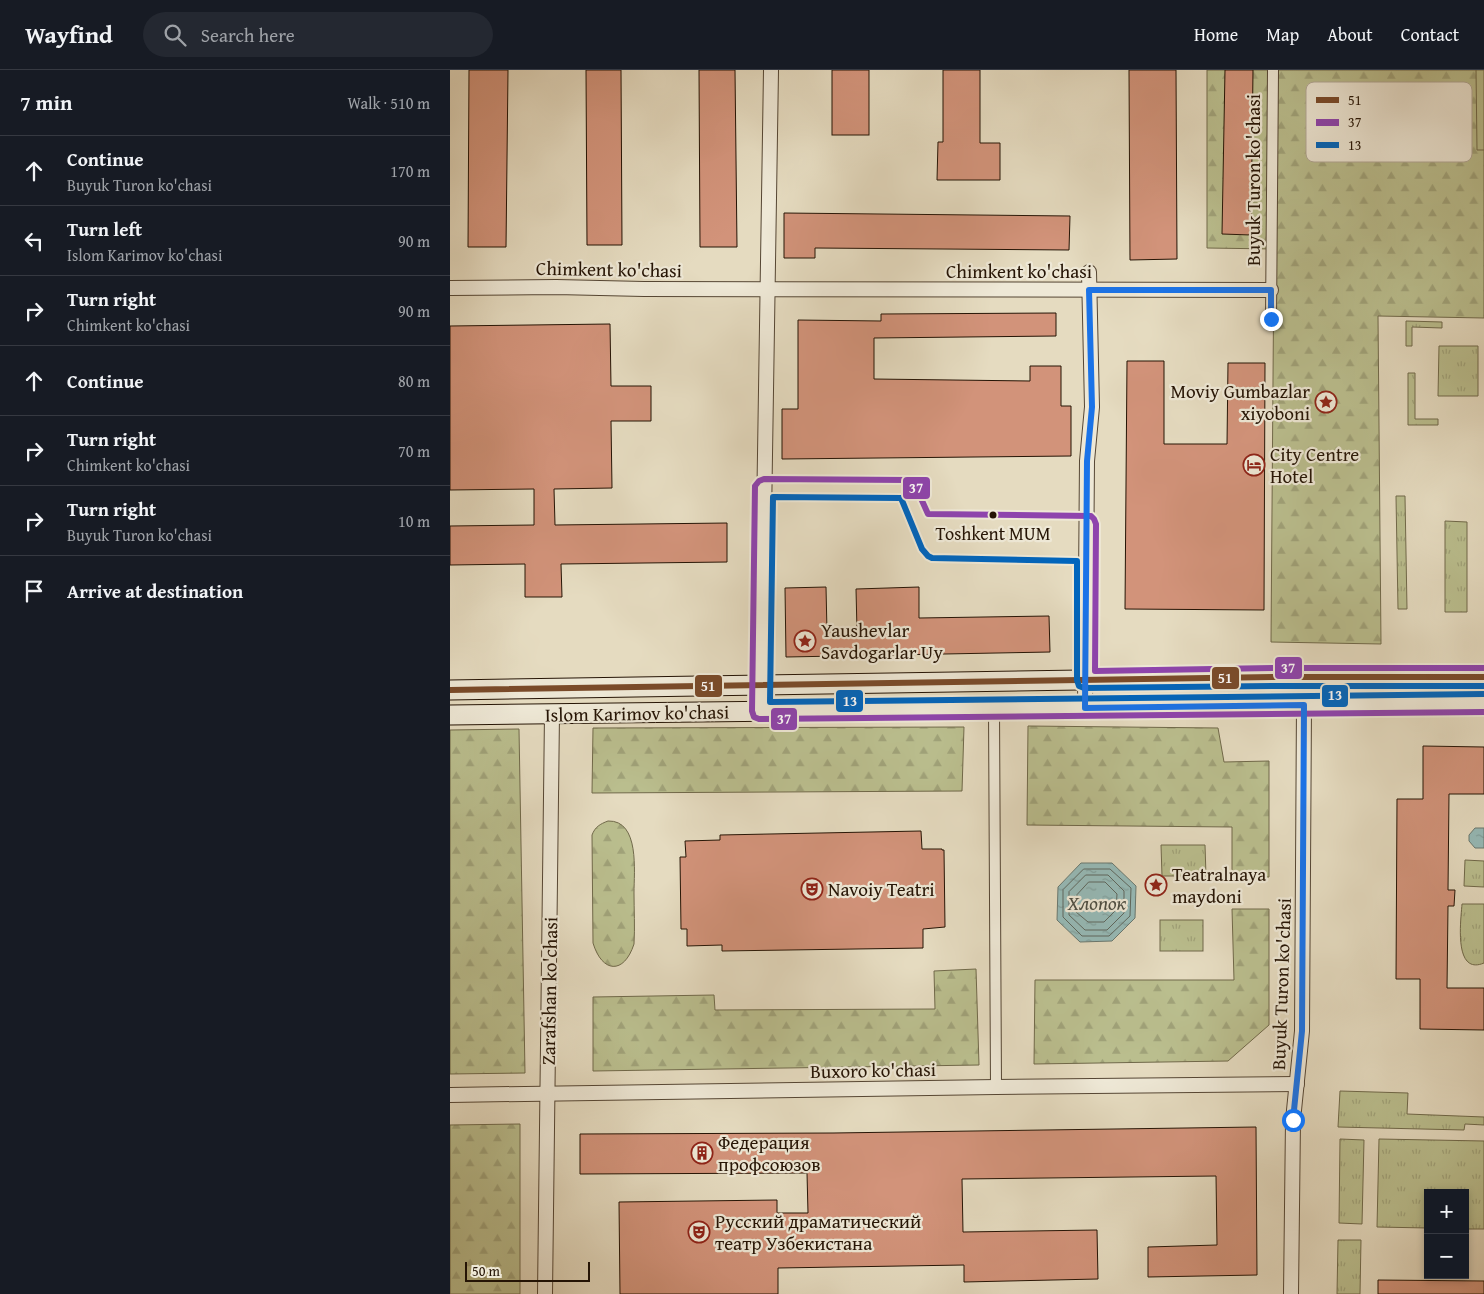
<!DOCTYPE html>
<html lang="en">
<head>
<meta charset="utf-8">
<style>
	body { margin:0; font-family:"Gentium Book Plus",serif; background:#242831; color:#f1f3f6 }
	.controls { position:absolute; right:15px; bottom:15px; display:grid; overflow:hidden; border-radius:0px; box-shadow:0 2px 8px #0003 }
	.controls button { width:45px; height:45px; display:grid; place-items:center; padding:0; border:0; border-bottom:1px solid #363941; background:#171b24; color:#f1f3f6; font:25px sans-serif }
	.scale { position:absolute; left:15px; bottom:12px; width:125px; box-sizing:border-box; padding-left:5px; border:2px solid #251405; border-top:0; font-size:14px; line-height:18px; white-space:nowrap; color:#251405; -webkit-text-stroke:4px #eee8d6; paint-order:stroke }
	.stop { position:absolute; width:15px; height:15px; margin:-11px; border:4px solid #1a73e8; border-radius:50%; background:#fff }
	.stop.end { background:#1a73e8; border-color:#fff; box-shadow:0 1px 5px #0008 }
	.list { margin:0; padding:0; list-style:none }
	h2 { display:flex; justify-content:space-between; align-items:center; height:65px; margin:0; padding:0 20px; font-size:21px }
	h2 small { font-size:16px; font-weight:400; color:#9ea1a6 }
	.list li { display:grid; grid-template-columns:32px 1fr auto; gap:15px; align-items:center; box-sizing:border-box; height:70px; padding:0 20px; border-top:1px solid #363941 }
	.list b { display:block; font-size:19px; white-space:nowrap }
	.list p { margin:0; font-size:16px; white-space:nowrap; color:#9ea1a6 }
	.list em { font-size:16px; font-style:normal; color:#9ea1a6 }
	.icon { flex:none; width:28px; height:28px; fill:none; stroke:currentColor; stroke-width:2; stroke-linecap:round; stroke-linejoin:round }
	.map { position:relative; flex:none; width:1034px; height:1224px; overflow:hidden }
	header { display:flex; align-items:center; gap:30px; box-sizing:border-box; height:70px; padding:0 25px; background:#171b24; border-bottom:1px solid #363941 }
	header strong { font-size:24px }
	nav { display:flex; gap:28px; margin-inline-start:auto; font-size:18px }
	.search { width:350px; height:45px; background:#242831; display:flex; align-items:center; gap:12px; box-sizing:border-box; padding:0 18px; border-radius:28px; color:#9ea1a6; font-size:19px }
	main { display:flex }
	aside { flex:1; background:#171b24 }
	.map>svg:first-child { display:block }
	.grass { fill:url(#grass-tufts); stroke:#70694a }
	.forest { fill:url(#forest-firs); stroke:#70694a }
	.green { fill:#babe8e; stroke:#70694a }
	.water { fill:url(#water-ripples); stroke:#697870 }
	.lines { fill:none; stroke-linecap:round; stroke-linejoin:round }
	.shore { stroke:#5e675e; stroke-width:1 }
	.building { fill:#d2937a; stroke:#251405 }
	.pedestrian-casing { stroke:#554634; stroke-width:12 }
	.minor-casing { stroke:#554634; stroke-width:16 }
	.secondary-casing { stroke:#251405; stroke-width:21 }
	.pedestrian { stroke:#eee8d6; stroke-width:10 }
	.minor { stroke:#eee8d6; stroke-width:14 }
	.secondary { stroke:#eee8d6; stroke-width:19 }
	.bus-1-casing { stroke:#eee8d6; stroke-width:10 }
	.bus-2-casing { stroke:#eee8d6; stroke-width:10 }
	.bus-3-casing { stroke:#eee8d6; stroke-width:10 }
	.bus-1 { stroke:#7a4b2a; stroke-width:6 }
	.bus-2 { stroke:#8e44ad; stroke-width:6 }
	.bus-3 { stroke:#0065bd; stroke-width:6 }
	.route { stroke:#1a73e8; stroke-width:6 }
	.bus-dot { fill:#251405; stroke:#eee8d6; stroke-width:2 }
	.labels { text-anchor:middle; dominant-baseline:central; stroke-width:4.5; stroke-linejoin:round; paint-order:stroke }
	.bus-label { font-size:18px; fill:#251405; stroke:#eee8d6 }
	.street-label { font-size:19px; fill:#251405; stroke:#eee8d6 }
	.poi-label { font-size:19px; fill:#251405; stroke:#eee8d6; text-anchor:start }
	.water-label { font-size:20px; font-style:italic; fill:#4d4e43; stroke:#eee8d6 }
	.key { fill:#eee8d6; stroke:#b2a897; stroke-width:1 }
	.key-label { font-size:14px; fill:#251405 }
	.line-badge { stroke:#eee8d6; stroke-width:2 }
	.badge-label { font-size:14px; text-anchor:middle; font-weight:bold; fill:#fff }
</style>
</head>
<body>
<header>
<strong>Wayfind</strong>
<div class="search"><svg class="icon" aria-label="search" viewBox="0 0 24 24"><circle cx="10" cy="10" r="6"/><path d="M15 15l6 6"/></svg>Search here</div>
<nav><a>Home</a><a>Map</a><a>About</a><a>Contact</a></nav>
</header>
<main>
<aside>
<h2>7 min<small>Walk · 510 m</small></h2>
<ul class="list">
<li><svg class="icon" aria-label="ahead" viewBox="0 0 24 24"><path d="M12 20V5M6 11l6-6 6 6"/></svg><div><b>Continue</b><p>Buyuk Turon ko'chasi</p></div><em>170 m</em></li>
<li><svg class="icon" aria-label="left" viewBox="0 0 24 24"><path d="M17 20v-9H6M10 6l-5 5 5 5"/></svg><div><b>Turn left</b><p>Islom Karimov ko'chasi</p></div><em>90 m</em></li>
<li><svg class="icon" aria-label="right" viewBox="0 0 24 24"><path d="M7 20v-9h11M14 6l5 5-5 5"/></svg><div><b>Turn right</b><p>Chimkent ko'chasi</p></div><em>90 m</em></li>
<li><svg class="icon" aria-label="ahead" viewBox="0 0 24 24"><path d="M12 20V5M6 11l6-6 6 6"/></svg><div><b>Continue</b></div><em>80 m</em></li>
<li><svg class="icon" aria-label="right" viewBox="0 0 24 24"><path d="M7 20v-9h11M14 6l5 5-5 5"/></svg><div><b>Turn right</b><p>Chimkent ko'chasi</p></div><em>70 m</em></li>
<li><svg class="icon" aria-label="right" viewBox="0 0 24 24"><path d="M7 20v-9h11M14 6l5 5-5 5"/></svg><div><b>Turn right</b><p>Buyuk Turon ko'chasi</p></div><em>10 m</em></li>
<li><svg class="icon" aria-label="arrive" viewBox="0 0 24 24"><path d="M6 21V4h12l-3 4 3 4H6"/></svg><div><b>Arrive at destination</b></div></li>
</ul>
</aside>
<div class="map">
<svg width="1034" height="1224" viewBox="0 0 1034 1224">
	<defs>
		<pattern id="grass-tufts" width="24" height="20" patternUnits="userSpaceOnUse" patternTransform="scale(1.25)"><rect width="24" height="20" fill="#babe8e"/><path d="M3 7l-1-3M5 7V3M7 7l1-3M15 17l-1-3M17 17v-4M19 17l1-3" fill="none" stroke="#a0a279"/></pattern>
		<pattern id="forest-firs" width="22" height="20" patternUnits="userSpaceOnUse" patternTransform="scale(1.25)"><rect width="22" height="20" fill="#babe8e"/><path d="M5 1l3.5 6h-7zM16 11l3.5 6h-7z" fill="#a0a279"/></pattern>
		<pattern id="water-ripples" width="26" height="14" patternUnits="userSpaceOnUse" patternTransform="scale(1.25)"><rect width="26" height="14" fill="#96bab7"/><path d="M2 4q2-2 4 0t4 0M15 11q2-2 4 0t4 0" fill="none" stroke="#819f9c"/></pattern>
	</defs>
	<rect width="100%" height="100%" fill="#e5dbc0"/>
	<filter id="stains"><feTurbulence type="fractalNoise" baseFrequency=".004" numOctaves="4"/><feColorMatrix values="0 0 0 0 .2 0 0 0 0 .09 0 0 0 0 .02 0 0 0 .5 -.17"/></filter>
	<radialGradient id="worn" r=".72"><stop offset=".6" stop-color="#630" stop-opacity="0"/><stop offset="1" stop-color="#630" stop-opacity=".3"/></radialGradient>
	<g class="grass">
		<polygon points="956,251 992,252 992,258 962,257 962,276 956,276"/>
		<polygon points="989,276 1028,276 1028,326 988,326"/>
		<polygon points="958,303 965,303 965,349 988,349 988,355 958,355"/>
		<polygon points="946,426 955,426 957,539 948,539"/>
		<polygon points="995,451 1017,452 1017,542 995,542"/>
		<polygon points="711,775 755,775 756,806 712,806"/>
		<polygon points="1015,790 1034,791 1034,817 1014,816"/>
		<path d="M1012,834h22v59c-31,13 -23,-44 -22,-59z"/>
		<rect x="710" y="850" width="43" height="31"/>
		<polygon points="890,1021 958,1023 957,1044 1034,1047 1034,1055 1015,1054 1014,1060 888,1057"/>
		<polygon points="890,1069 914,1070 912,1154 889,1153"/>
		<polygon points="929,1069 1034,1071 1034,1159 1015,1159 1015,1123 978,1123 978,1158 927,1157"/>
		<polygon points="888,1170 911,1170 910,1224 887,1224"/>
	</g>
	<g class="forest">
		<polygon points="757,0 1034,0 1034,248 928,246 931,574 821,572 824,179 757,178"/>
		<polygon points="578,656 768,658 774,692 819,691 819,807 782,808 782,757 577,755"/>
		<polygon points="514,657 512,721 142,723 143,658"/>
		<polygon points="69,659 75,1003 0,1004 0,660"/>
		<path d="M158,751c32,-1 26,51 26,72 0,17 1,34 0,51 -10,31 -32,29 -41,-1l-1,-108c3,-8 8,-11 16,-14z"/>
		<polygon points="782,839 819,839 819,955 778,991 584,994 585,910 784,910"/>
		<polygon points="526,899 529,995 143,1001 143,927 264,925 265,940 485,939 484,901"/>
		<polygon points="70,1054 70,1224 0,1224 0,1055"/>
	</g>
	<polygon class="green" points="1026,0 1034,0 1034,80 1027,80"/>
	<g class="water">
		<polygon points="1025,758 1034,758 1034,778 1025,778 1019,771 1019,765"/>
		<polygon points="631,793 662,793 686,816 685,848 662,871 630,872 607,850 608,817"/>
	</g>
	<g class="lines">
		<g class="shore">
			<polygon points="634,799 660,799 681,818 680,846 659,866 632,866 613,847 613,820"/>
			<polygon points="636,805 658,805 674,821 674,843 657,860 635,860 619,845 619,822"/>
			<polygon points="639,812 655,812 667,824 666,840 654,852 638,852 626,842 627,825"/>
		</g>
	</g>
	<g class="building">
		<polygon points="19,0 58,0 56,177 18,177"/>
		<polygon points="136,0 171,0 172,175 137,175"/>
		<polygon points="249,0 285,0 287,177 250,177"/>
		<rect x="382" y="0" width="37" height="65"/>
		<polygon points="493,0 530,0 530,73 550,73 550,110 487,110 488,72 493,72"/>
		<polygon points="679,0 726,0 727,189 680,190"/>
		<polygon points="775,0 803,0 801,165 772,164"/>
		<polygon points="334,143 620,146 619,180 365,178 365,188 334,188"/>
		<polygon points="606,243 606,266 424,268 424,309 580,311 580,296 611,296 611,336 621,336 621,386 332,389 332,339 348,339 348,250 431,251 431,244"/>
		<polygon points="160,254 161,316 201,316 201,351 161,351 162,418 104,419 105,455 277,453 277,492 111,494 112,527 75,527 75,494 0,495 0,456 84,455 84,419 0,420 0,256"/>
		<polygon points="677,291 714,291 714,374 777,374 778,293 815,293 814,540 675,539"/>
		<polygon points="376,517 377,562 407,561 406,519 469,517 469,548 599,546 600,582 336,587 335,518"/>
		<polygon points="973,676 1034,677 1034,724 999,724 998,820 1005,820 1004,836 998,836 997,918 1034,918 1034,960 970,959 970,909 946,909 947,729 973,729"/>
		<polygon points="471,761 472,779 492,779 492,780 494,780 495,857 473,859 473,878 272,881 272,875 237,876 237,859 231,859 230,787 236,787 235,771 270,770 270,765"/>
		<polygon points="806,1057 807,1205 698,1207 698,1177 767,1175 766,1106 512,1109 513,1162 647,1160 648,1209 514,1212 514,1195 328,1198 328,1224 170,1224 169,1132 327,1130 327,1143 358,1143 357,1103 130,1104 130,1064 383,1063"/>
		<polygon points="928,1210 1034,1211 1034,1224 928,1224"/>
	</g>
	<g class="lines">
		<g class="pedestrian-casing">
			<g id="pedestrian">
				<polyline points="821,249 823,0"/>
				<polyline points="544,639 546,1017"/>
			</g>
		</g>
		<g class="minor-casing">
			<g id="minor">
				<polyline points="0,218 106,217 194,219 821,220"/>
				<polyline points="635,638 637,391 642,337 639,202"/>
				<polyline points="311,641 321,0"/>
				<polyline points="0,1025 546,1017 847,1014"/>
				<polyline points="95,1224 102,644"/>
				<polyline points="841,1224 843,1050 852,961 854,635"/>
			</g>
		</g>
		<g class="secondary-casing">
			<g id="secondary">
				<polyline points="0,620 823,607 1034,607"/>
				<polyline points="0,645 1034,633"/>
			</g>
		</g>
		<use href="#pedestrian" class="pedestrian"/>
		<use href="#minor" class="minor"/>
		<use href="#secondary" class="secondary"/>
		<g class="bus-1-casing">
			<polyline id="bus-1" points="0,620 823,607 1034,607"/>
		</g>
		<g class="bus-2-casing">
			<polyline id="bus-2" points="1034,598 823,598 645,601 646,454 644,449 641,446 478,444 465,415 458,410 314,409 309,411 305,416 302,641 304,647 309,649 1034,642"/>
		</g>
		<g class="bus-3-casing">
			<polyline id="bus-3" points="1034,624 320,632 323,427 451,428 472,479 478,486 482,488 627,491 627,610 629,616 634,618 823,616 1034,616"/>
		</g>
		<use href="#bus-1" class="bus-1"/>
		<use href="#bus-2" class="bus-2"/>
		<use href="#bus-3" class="bus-3"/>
	</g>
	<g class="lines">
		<polyline class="route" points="821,249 821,220 639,220 642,337 637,391 635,638 854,635 852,961 843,1050"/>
	</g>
	<defs>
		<g id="sight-ring" transform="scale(1.125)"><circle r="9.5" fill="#eee8d6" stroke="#8f2418" stroke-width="1.5"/><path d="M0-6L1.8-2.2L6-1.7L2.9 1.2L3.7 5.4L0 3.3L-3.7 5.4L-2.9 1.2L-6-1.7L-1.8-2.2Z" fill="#8f2418"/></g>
		<g id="hotel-ring" transform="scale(1.125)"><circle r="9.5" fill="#eee8d6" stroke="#8f2418" stroke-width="1.5"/><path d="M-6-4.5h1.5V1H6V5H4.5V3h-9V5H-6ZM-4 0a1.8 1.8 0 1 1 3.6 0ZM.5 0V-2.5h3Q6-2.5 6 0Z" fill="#8f2418"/></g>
		<g id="theatre-ring" transform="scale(1.125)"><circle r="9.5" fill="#eee8d6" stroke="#8f2418" stroke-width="1.5"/><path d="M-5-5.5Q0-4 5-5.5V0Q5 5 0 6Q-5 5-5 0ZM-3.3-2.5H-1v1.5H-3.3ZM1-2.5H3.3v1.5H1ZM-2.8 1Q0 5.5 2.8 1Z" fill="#8f2418"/></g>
		<g id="building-ring" transform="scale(1.125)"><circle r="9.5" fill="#eee8d6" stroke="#8f2418" stroke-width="1.5"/><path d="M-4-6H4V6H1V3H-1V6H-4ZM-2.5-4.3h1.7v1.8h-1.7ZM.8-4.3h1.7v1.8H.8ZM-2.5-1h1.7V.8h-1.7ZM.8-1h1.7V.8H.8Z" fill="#8f2418"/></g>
	</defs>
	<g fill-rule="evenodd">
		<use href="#sight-ring" x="876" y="332"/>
		<use href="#hotel-ring" x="804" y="395"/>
		<use href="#sight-ring" x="355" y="571"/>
		<use href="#sight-ring" x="706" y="815"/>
		<use href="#theatre-ring" x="362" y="819"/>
		<use href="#building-ring" x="252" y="1083"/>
		<use href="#theatre-ring" x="249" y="1162"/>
	</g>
	<circle class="bus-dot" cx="543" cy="445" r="4.5"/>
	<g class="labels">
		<g class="bus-label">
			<text x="543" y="463">Toshkent MUM</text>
		</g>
		<g class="street-label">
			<text transform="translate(803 110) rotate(-90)">Buyuk Turon ko'chasi</text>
			<text transform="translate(159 199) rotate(1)">Chimkent ko'chasi</text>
			<text x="569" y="201">Chimkent ko'chasi</text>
			<text transform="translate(187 643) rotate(-1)">Islom Karimov ko'chasi</text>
			<text transform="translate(831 914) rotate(-88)">Buyuk Turon ko'chasi</text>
			<text transform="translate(99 921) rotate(-89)">Zarafshan ko'chasi</text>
			<text transform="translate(423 1000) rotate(-1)">Buxoro ko'chasi</text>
		</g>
		<g class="poi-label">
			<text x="860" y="321" text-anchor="end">Moviy Gumbazlar<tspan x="860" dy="22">xiyoboni</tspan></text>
			<text x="820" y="384">City Centre<tspan x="820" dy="22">Hotel</tspan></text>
			<text x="371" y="560">Yaushevlar<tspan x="371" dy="22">Savdogarlar Uy</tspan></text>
			<text x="722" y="804">Teatralnaya<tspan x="722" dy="22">maydoni</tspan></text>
			<text x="378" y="819">Navoiy Teatri</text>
			<text x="268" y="1072">Федерация<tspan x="268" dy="22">профсоюзов</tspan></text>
			<text x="265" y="1151">Русский драматический<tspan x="265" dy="22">театр Узбекистана</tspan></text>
		</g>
		<g class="water-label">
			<text x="647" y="832">Хлопок</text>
		</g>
	</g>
	<rect x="856" y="12" width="166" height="80" rx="8" class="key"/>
	<rect x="866" y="27" width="23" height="6" fill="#7a4b2a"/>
	<rect x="866" y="49" width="23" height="7" fill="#8e44ad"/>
	<rect x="866" y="72" width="23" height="6" fill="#0065bd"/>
	<g class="key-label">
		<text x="898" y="35">51</text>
		<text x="898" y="57">37</text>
		<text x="898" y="80">13</text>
	</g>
	<g class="line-badge">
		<rect x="452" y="406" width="29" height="24" rx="5" fill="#8e44ad"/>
		<rect x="824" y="586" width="29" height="24" rx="5" fill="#8e44ad"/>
		<rect x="761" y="596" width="29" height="24" rx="5" fill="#7a4b2a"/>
		<rect x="244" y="604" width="29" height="24" rx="5" fill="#7a4b2a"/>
		<rect x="871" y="614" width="28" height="24" rx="5" fill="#0065bd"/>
		<rect x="385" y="619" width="29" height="24" rx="5" fill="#0065bd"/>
		<rect x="320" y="637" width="28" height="24" rx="5" fill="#8e44ad"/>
	</g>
	<g class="badge-label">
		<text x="466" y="423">37</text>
		<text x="838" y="603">37</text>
		<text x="775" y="613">51</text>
		<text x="258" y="621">51</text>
		<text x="885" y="630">13</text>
		<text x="400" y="636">13</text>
		<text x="334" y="654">37</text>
	</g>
	<rect width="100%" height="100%" filter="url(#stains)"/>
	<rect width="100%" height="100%" fill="url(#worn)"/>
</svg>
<div class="controls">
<button>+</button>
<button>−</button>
</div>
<div class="scale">50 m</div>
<div class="stop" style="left:843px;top:1050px"></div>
<div class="stop end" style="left:821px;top:249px"></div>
</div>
</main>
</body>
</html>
